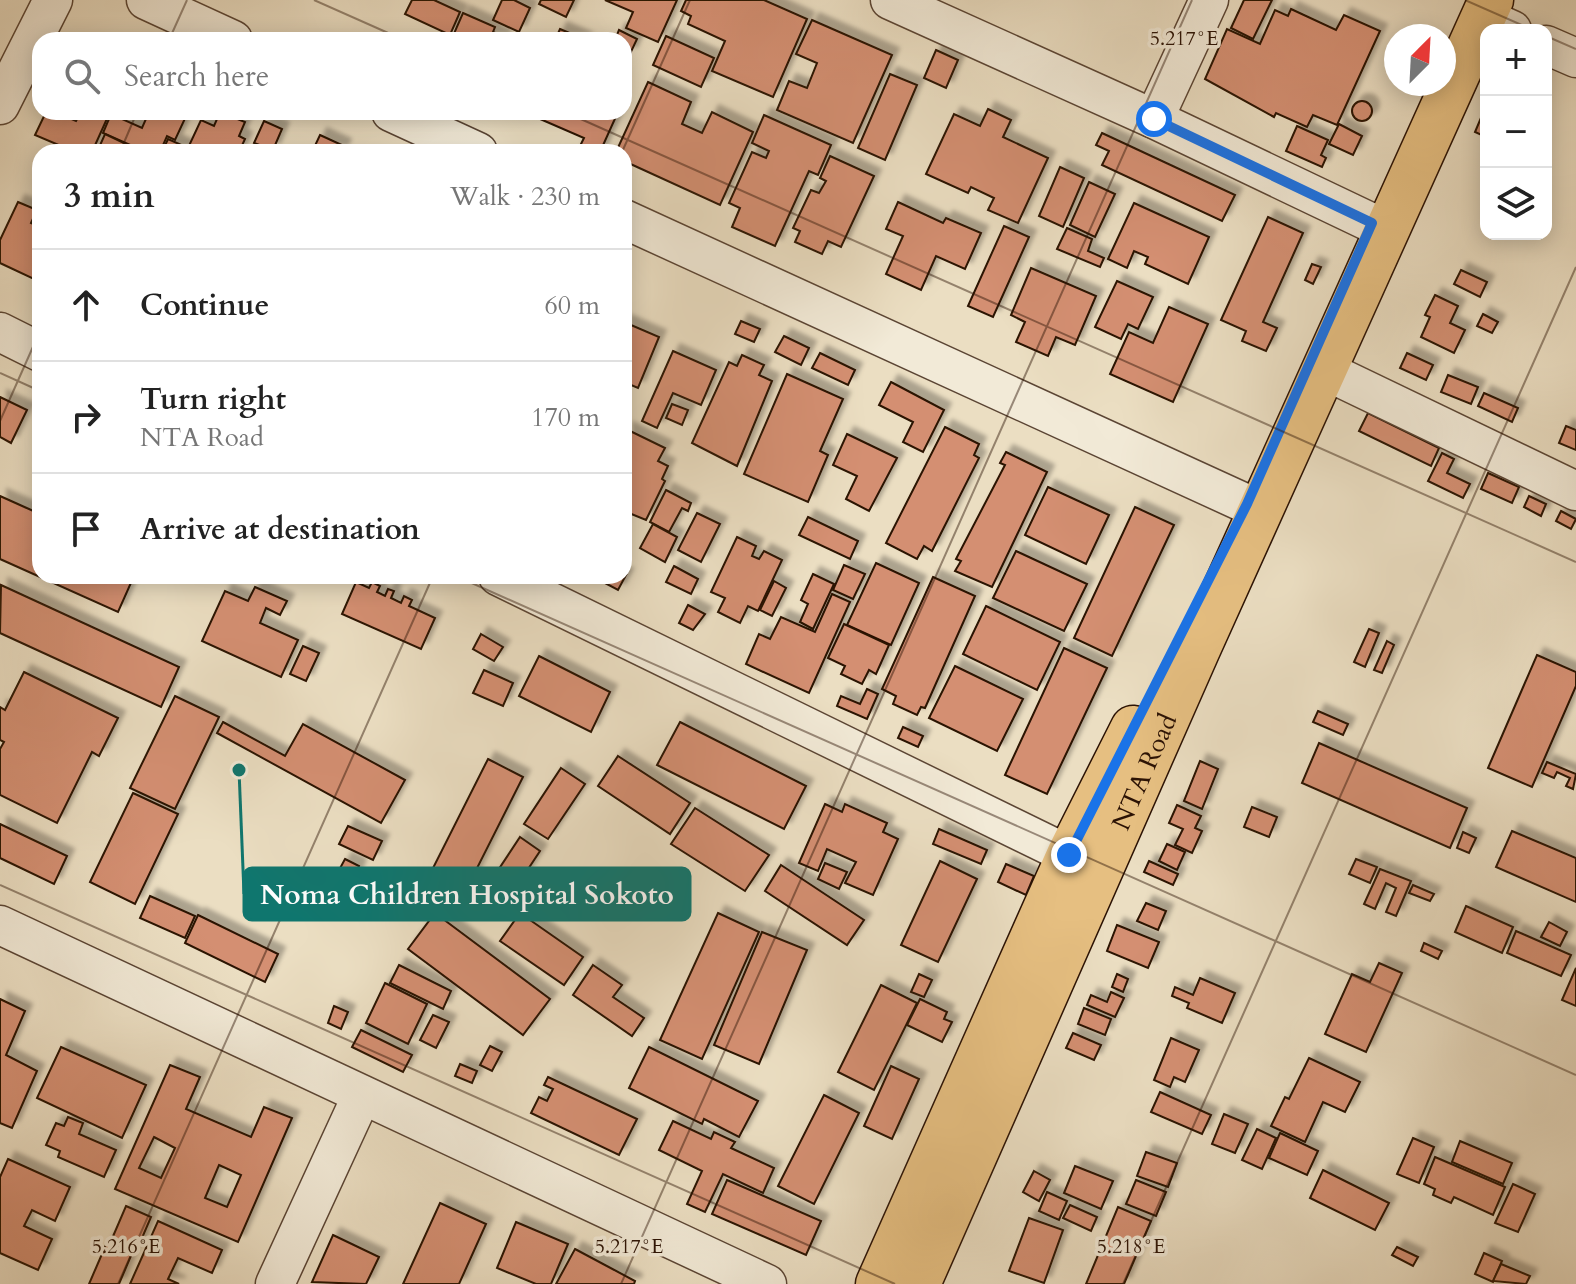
<!DOCTYPE html>
<html lang="en">
<head>
<meta charset="utf-8">
<style>
	body { margin:0; font-family:Cardo,serif; background:#f2f2f2; color:#222 }
	.controls { position:absolute; right:24px; top:24px; display:grid; overflow:hidden; border-radius:16px; box-shadow:0 4px 20px #0003 }
	.controls button { width:72px; height:72px; display:grid; place-items:center; padding:0; border:0; border-bottom:2px solid #e0e0e0; background:#fff; color:#222; font:40px sans-serif }
	.compass { position:absolute; left:1384px; top:24px; width:72px; height:72px; border-radius:50%; background:#fff; box-shadow:0 4px 20px #0003; rotate:24deg }
	.stop { position:absolute; width:24px; height:24px; margin:-18px; border:6px solid #1a73e8; border-radius:50%; background:#fff }
	.stop.end { background:#1a73e8; border-color:#fff; box-shadow:0 2px 8px #0008 }
	.list { margin:0; padding:0; list-style:none }
	h2 { display:flex; justify-content:space-between; align-items:center; height:104px; margin:0; padding:0 32px; font-size:34px }
	h2 small { font-size:26px; font-weight:400; color:#767676 }
	.list li { display:grid; grid-template-columns:52px 1fr auto; gap:24px; align-items:center; box-sizing:border-box; height:112px; padding:0 32px; border-top:2px solid #e0e0e0 }
	.list b { display:block; font-size:30px; white-space:nowrap }
	.list p { margin:0; font-size:26px; white-space:nowrap; color:#767676 }
	.list em { font-size:26px; font-style:normal; color:#767676 }
	.icon { flex:none; width:44px; height:44px; fill:none; stroke:currentColor; stroke-width:2; stroke-linecap:round; stroke-linejoin:round }
	.map { position:relative; flex:none; width:1576px; height:1284px; overflow:hidden }
	.search { position:absolute; background:#fff; box-shadow:0 4px 20px #0003; left:32px; top:32px; width:600px; height:88px; display:flex; align-items:center; gap:20px; box-sizing:border-box; padding:0 28px; border-radius:24px; color:#767676; font-size:30px }
	.panel { position:absolute; background:#fff; box-shadow:0 4px 20px #0003; left:32px; top:144px; width:600px; height:440px; border-radius:24px }
	.map>svg:first-child { display:block }
	.building { fill:#d48f72; stroke:#2b1204; stroke-width:2; fill-rule:evenodd; filter:url(#shadow) }
	.lines { fill:none; stroke-linecap:round; stroke-linejoin:round }
	.minor-casing { stroke:#5b4534; stroke-width:41 }
	.major-casing { stroke:#2b1204; stroke-width:47 }
	.minor { stroke:#f2ead7; stroke-width:38 }
	.major { stroke:#e6bf81; stroke-width:44 }
	.route { stroke:#1a73e8; stroke-width:10 }
	.ticks { fill:none; stroke:#2b1204; stroke-width:2; stroke-opacity:0.45 }
	.labels { text-anchor:middle; dominant-baseline:central; stroke-width:7; stroke-linejoin:round; paint-order:stroke }
	.street-label { font-size:26px; fill:#2b1204; stroke:#f2ead7 }
	.ticks-label { font-size:20px; text-anchor:middle; fill:#2b1204; stroke:#f2ead7; stroke-width:7; stroke-linejoin:round; paint-order:stroke }
	.leader { fill:none; stroke:#0f766e; stroke-width:3 }
	.callout-dot { fill:#0f766e; stroke:#f2ead7; stroke-width:3 }
	.callout { fill:#0f766e; stroke:#0f766e; stroke-width:3 }
	.callout-label { font-size:28px; text-anchor:middle; font-weight:bold; fill:#fff }
</style>
</head>
<body>
<div class="map">
<svg width="1576" height="1284" viewBox="0 0 1576 1284">
	<defs>
		<filter id="shadow"><feDropShadow dx="7" dy="-7" stdDeviation="2" flood-color="#0004"/></filter>
	</defs>
	<rect width="100%" height="100%" fill="#ebdec2"/>
	<filter id="stains"><feTurbulence type="fractalNoise" baseFrequency=".0025" numOctaves="4"/><feColorMatrix values="0 0 0 0 .2 0 0 0 0 .09 0 0 0 0 .02 0 0 0 .5 -.17"/></filter>
	<radialGradient id="worn" r=".72"><stop offset=".6" stop-color="#630" stop-opacity="0"/><stop offset="1" stop-color="#630" stop-opacity=".3"/></radialGradient>
	<g class="building">
		<polygon points="412,0 434,0 460,12 450,35 405,14"/>
		<polygon points="502,0 514,0 530,8 519,32 493,20"/>
		<polygon points="541,0 574,0 566,17 539,4"/>
		<polygon points="605,0 677,0 658,42 626,28 633,12"/>
		<polygon points="686,0 764,0 807,19 773,97 712,71 725,41 688,24 691,16 681,11"/>
		<polygon points="1244,0 1272,0 1253,39 1231,28"/>
		<polygon points="1291,9 1336,30 1344,15 1380,31 1337,125 1313,115 1307,127 1276,113 1274,117 1205,79 1227,29 1260,44 1275,10 1288,16"/>
		<polygon points="463,13 495,27 493,32 504,37 502,40 452,38"/>
		<polygon points="812,20 892,55 853,143 777,110 789,81 807,88 817,63 796,54"/>
		<polygon points="560,29 586,40 555,40"/>
		<polygon points="619,30 637,39 630,54 624,51 624,40 615,40"/>
		<polygon points="666,36 714,58 701,87 653,65"/>
		<polygon points="936,50 958,60 946,88 924,78"/>
		<polygon points="890,74 917,85 885,160 858,148"/>
		<polygon points="648,82 691,102 682,124 702,133 712,112 753,132 720,205 624,161 624,152 616,152"/>
		<circle cx="1362" cy="111" r="10"/>
		<polygon points="1486,106 1486,137 1475,132"/>
		<polygon points="988,109 1011,120 1003,137 1048,158 1018,223 988,210 994,198 971,187 968,193 926,174 954,114 980,126"/>
		<polygon points="46,112 72,112 69,118 76,121 81,112 110,112 92,152 75,152 35,135"/>
		<polygon points="149,112 188,112 175,140 167,136 160,152 146,152 103,133 111,114 142,128"/>
		<polygon points="220,112 245,122 239,136 245,139 239,152 162,152 168,139 188,148 201,120 214,126"/>
		<polygon points="524,112 618,112 600,152 577,152 584,138"/>
		<polygon points="764,115 831,145 818,175 809,171 775,246 732,227 740,208 729,203 752,152 766,158 769,151 752,143"/>
		<polygon points="264,121 282,129 273,150 254,143"/>
		<polygon points="1339,124 1362,136 1353,155 1329,144"/>
		<polygon points="1297,126 1328,140 1321,155 1326,158 1322,167 1286,151"/>
		<polygon points="1102,133 1235,195 1222,221 1102,165 1109,151 1096,145"/>
		<polygon points="105,134 143,152 97,152"/>
		<polygon points="320,135 344,146 341,152 312,152"/>
		<polygon points="830,156 874,176 841,247 828,241 822,254 795,242 800,231 793,228 811,190 819,193 826,181 820,178"/>
		<polygon points="1060,167 1084,178 1063,227 1039,216"/>
		<polygon points="1089,182 1115,194 1095,237 1070,225"/>
		<polygon points="18,202 37,210 31,223 40,227 40,270 36,280 0,263 0,240"/>
		<polygon points="898,202 943,223 946,218 981,233 965,269 936,256 921,290 886,274 903,236 886,229"/>
		<polygon points="1134,203 1209,237 1188,284 1145,264 1148,257 1134,251 1127,268 1108,259"/>
		<polygon points="1268,217 1303,233 1263,322 1277,328 1266,351 1242,341 1246,331 1221,320"/>
		<polygon points="1004,226 1029,237 993,317 968,306"/>
		<polygon points="1067,228 1092,239 1088,251 1104,258 1100,267 1057,249"/>
		<polygon points="1312,264 1321,267 1313,284 1305,280"/>
		<polygon points="1031,268 1096,296 1075,345 1056,337 1048,356 1016,342 1025,322 1011,315"/>
		<polygon points="1461,270 1487,282 1480,297 1454,284"/>
		<polygon points="1117,281 1153,297 1138,329 1128,324 1121,339 1095,327"/>
		<polygon points="1435,295 1458,306 1450,323 1465,330 1454,353 1421,337 1430,317 1425,315"/>
		<polygon points="1169,307 1208,324 1173,402 1110,374 1129,332 1153,343"/>
		<polygon points="1483,314 1498,322 1492,333 1477,326"/>
		<polygon points="741,321 760,329 754,342 735,334"/>
		<polygon points="624,322 659,337 638,388 624,382"/>
		<polygon points="784,336 809,348 801,365 775,352"/>
		<polygon points="673,351 716,370 701,405 673,393 657,428 642,421"/>
		<polygon points="820,353 855,370 848,385 812,368"/>
		<polygon points="1407,353 1433,365 1426,380 1400,368"/>
		<polygon points="742,355 764,365 759,375 772,381 737,466 692,443 729,362 737,366"/>
		<polygon points="787,374 843,399 820,451 828,455 808,502 744,474"/>
		<polygon points="1448,375 1478,387 1471,404 1441,392"/>
		<polygon points="891,382 944,410 923,452 903,442 913,422 879,405"/>
		<polygon points="1484,393 1518,408 1512,422 1478,406"/>
		<polygon points="0,397 27,410 11,443 0,437"/>
		<polygon points="672,404 688,410 682,425 666,418"/>
		<polygon points="1368,413 1439,448 1431,466 1359,431"/>
		<polygon points="1566,426 1576,430 1576,450 1559,443"/>
		<polygon points="945,427 979,444 974,455 979,458 932,551 924,546 917,559 886,543"/>
		<polygon points="626,429 665,448 658,461 668,466 662,479 665,481 646,520 624,511"/>
		<polygon points="847,434 897,458 869,511 846,499 857,476 833,465"/>
		<polygon points="1006,452 1047,472 992,587 955,571 961,561 956,559 1005,465 1000,463"/>
		<polygon points="1442,453 1454,459 1447,473 1470,484 1463,498 1428,481"/>
		<polygon points="1488,473 1519,487 1512,503 1481,489"/>
		<polygon points="1048,487 1109,515 1086,564 1025,535"/>
		<polygon points="666,490 691,503 688,511 682,508 669,532 650,522"/>
		<polygon points="0,496 40,514 40,576 134,576 118,612 0,559"/>
		<polygon points="1529,496 1546,504 1541,516 1524,507"/>
		<polygon points="1135,507 1174,525 1112,656 1074,638"/>
		<polygon points="1561,511 1576,519 1571,529 1556,521"/>
		<polygon points="697,513 720,524 701,562 678,550"/>
		<polygon points="808,517 858,541 850,559 799,535"/>
		<polygon points="653,524 677,537 665,562 640,548"/>
		<polygon points="737,537 756,546 752,556 759,559 764,551 782,560 758,611 748,606 740,623 718,612 725,598 711,592"/>
		<polygon points="1016,551 1087,584 1064,631 993,598"/>
		<polygon points="876,563 919,583 891,645 847,625"/>
		<polygon points="844,565 865,574 853,599 833,590"/>
		<polygon points="674,566 698,579 691,594 666,582"/>
		<polygon points="813,574 834,584 813,629 800,622 808,604 801,600"/>
		<polygon points="626,575 618,590 605,583 609,576"/>
		<polygon points="933,577 975,596 925,708 921,707 917,715 893,704 896,696 882,689"/>
		<polygon points="774,581 786,588 772,616 760,610"/>
		<polygon points="356,582 369,588 372,582 380,586 377,592 385,596 388,589 394,591 391,598 401,603 404,596 412,600 409,606 435,618 421,649 342,614"/>
		<polygon points="1,585 179,667 161,707 0,633"/>
		<polygon points="255,587 287,601 280,615 266,608 260,623 298,640 281,677 202,641 225,591 248,601"/>
		<polygon points="832,594 850,602 809,693 746,664 759,634 770,639 781,617 815,632"/>
		<polygon points="688,605 705,614 693,630 679,623"/>
		<polygon points="986,606 1060,642 1037,690 963,654"/>
		<polygon points="844,624 889,645 876,674 869,670 862,684 841,674 845,666 828,658"/>
		<polygon points="1369,629 1379,633 1365,667 1354,662"/>
		<polygon points="481,634 503,647 494,661 473,649"/>
		<polygon points="1387,641 1394,645 1382,673 1374,670"/>
		<polygon points="303,646 319,653 306,681 290,674"/>
		<polygon points="1064,648 1107,668 1047,794 1005,775"/>
		<polygon points="1537,655 1576,672 1576,686 1532,787 1488,768"/>
		<polygon points="539,656 610,692 591,732 519,696"/>
		<polygon points="955,666 1023,699 997,751 929,718"/>
		<polygon points="484,670 513,683 503,706 473,693"/>
		<polygon points="24,672 118,718 99,756 92,752 57,823 0,795 0,749 4,742 0,740 0,707 5,710"/>
		<polygon points="867,689 878,694 867,719 837,706 841,696 860,704"/>
		<polygon points="175,696 219,717 175,809 130,788"/>
		<polygon points="1318,711 1348,724 1343,735 1313,722"/>
		<polygon points="223,722 285,756 303,724 405,780 381,823 217,733"/>
		<polygon points="680,722 806,786 784,829 657,765"/>
		<polygon points="903,727 923,736 918,747 898,738"/>
		<polygon points="1319,743 1467,808 1450,848 1302,783"/>
		<polygon points="618,756 690,803 670,834 598,786"/>
		<polygon points="488,759 523,777 464,894 429,876"/>
		<polygon points="1200,761 1218,769 1202,809 1184,801"/>
		<polygon points="1547,762 1576,774 1573,789 1566,786 1570,778 1557,772 1554,778 1542,773"/>
		<polygon points="561,768 585,784 548,839 524,824"/>
		<polygon points="133,793 178,814 135,904 90,882"/>
		<polygon points="825,804 842,812 845,804 887,823 883,832 898,839 873,895 845,883 856,862 827,849 818,871 799,863"/>
		<polygon points="1177,805 1201,816 1195,828 1202,831 1192,853 1175,845 1183,829 1169,823"/>
		<polygon points="1252,807 1277,817 1269,837 1244,827"/>
		<polygon points="695,808 769,855 745,891 671,844"/>
		<polygon points="0,824 67,856 54,884 0,858"/>
		<polygon points="348,826 382,841 373,860 339,844"/>
		<polygon points="939,829 987,850 981,864 933,844"/>
		<polygon points="1512,831 1576,858 1576,902 1496,867"/>
		<polygon points="1463,832 1476,838 1469,853 1457,848"/>
		<polygon points="520,837 540,851 503,907 483,893"/>
		<polygon points="1167,844 1185,852 1177,870 1159,861"/>
		<polygon points="345,859 359,866 354,879 338,872"/>
		<polygon points="1356,859 1377,867 1370,883 1349,874"/>
		<polygon points="940,861 977,879 938,962 901,945"/>
		<polygon points="1149,861 1178,874 1173,885 1144,872"/>
		<polygon points="825,863 847,872 839,889 818,879"/>
		<polygon points="1006,864 1034,876 1026,895 998,882"/>
		<polygon points="781,865 864,920 847,945 765,891"/>
		<polygon points="1380,869 1411,881 1396,916 1386,912 1396,888 1386,883 1375,909 1364,904"/>
		<polygon points="1413,885 1434,894 1430,901 1409,893"/>
		<polygon points="150,896 195,916 185,938 140,918"/>
		<polygon points="1146,903 1166,911 1158,930 1137,921"/>
		<polygon points="1466,906 1513,927 1502,953 1455,932"/>
		<polygon points="435,913 550,999 523,1035 408,949"/>
		<polygon points="520,913 583,957 564,985 500,941"/>
		<polygon points="718,913 759,932 702,1059 660,1040"/>
		<polygon points="198,915 278,954 265,982 185,943"/>
		<polygon points="1549,922 1567,932 1560,946 1541,937"/>
		<polygon points="1117,925 1159,942 1148,968 1107,951"/>
		<polygon points="1516,931 1571,955 1561,976 1507,953"/>
		<polygon points="762,932 807,950 759,1064 714,1045"/>
		<polygon points="1424,943 1442,951 1438,959 1421,951"/>
		<polygon points="1379,963 1402,973 1366,1052 1325,1034 1352,974 1370,982"/>
		<polygon points="399,965 451,991 443,1009 390,983"/>
		<polygon points="593,965 622,985 613,997 644,1018 632,1036 573,995"/>
		<polygon points="1576,968 1576,1006 1562,1000"/>
		<polygon points="919,974 932,980 924,997 911,992"/>
		<polygon points="1117,974 1128,979 1123,992 1112,987"/>
		<polygon points="1200,978 1235,993 1222,1023 1187,1008 1189,1003 1172,996 1175,987 1193,995"/>
		<polygon points="385,983 427,1004 408,1044 366,1023"/>
		<polygon points="881,985 917,1003 874,1090 838,1072"/>
		<polygon points="1111,992 1124,998 1115,1017 1087,1005 1091,995 1107,1002"/>
		<polygon points="0,999 25,1011 6,1055 37,1071 12,1128 0,1123"/>
		<polygon points="920,999 947,1012 944,1019 952,1022 942,1042 907,1025"/>
		<polygon points="334,1006 348,1012 341,1029 328,1023"/>
		<polygon points="1084,1008 1111,1019 1105,1035 1078,1024"/>
		<polygon points="433,1015 449,1022 436,1048 420,1040"/>
		<polygon points="361,1030 412,1055 403,1072 352,1047"/>
		<polygon points="1073,1033 1101,1045 1094,1060 1066,1048"/>
		<polygon points="1171,1038 1199,1050 1185,1082 1174,1077 1170,1087 1154,1080"/>
		<polygon points="490,1046 502,1052 492,1071 480,1065"/>
		<polygon points="61,1047 146,1085 122,1138 37,1098"/>
		<polygon points="649,1047 758,1101 739,1137 704,1119 702,1124 629,1088"/>
		<polygon points="1309,1058 1360,1082 1345,1112 1323,1102 1305,1142 1271,1126 1285,1097 1289,1099"/>
		<polygon points="460,1064 477,1071 472,1083 455,1076"/>
		<path d="M170,1065l30,12 -14,32 65,28 13,-30 28,11 -54,124 -123,-53zM154,1137l21,11 -14,30 -22,-10zM219,1165l22,10 -14,32 -22,-9z"/>
		<polygon points="891,1066 919,1079 892,1139 864,1126"/>
		<polygon points="548,1077 637,1119 619,1155 531,1113 539,1097 547,1101 553,1089 544,1085"/>
		<polygon points="1160,1092 1211,1115 1202,1134 1151,1112"/>
		<polygon points="824,1095 859,1113 814,1204 778,1186"/>
		<polygon points="1224,1114 1248,1124 1235,1153 1212,1144"/>
		<polygon points="68,1117 83,1123 79,1134 116,1150 104,1177 58,1157 60,1151 46,1145 56,1123 64,1126"/>
		<polygon points="673,1121 711,1139 714,1132 735,1142 731,1148 774,1168 763,1193 723,1174 705,1212 687,1204 702,1171 659,1150"/>
		<polygon points="1257,1129 1276,1138 1262,1169 1242,1160"/>
		<polygon points="1280,1133 1318,1151 1307,1175 1269,1158"/>
		<polygon points="1413,1138 1434,1147 1419,1183 1397,1174"/>
		<polygon points="1460,1141 1512,1163 1503,1184 1452,1162"/>
		<polygon points="1146,1152 1177,1163 1168,1187 1137,1176"/>
		<polygon points="1435,1157 1505,1187 1493,1215 1454,1197 1451,1203 1433,1195 1435,1189 1424,1184"/>
		<polygon points="8,1159 70,1187 55,1221 32,1210 24,1226 52,1239 38,1270 0,1253 0,1177"/>
		<polygon points="1075,1166 1113,1181 1101,1209 1064,1193"/>
		<polygon points="1323,1170 1389,1203 1375,1230 1310,1198"/>
		<polygon points="1034,1171 1050,1180 1039,1201 1023,1192"/>
		<polygon points="727,1180 821,1221 806,1255 712,1214"/>
		<polygon points="1136,1180 1166,1192 1156,1216 1126,1204"/>
		<polygon points="1513,1184 1535,1194 1518,1232 1495,1223"/>
		<polygon points="1047,1192 1067,1201 1059,1220 1039,1211"/>
		<polygon points="440,1203 486,1224 459,1284 403,1284"/>
		<polygon points="1070,1205 1097,1217 1091,1231 1063,1218"/>
		<polygon points="126,1206 151,1217 136,1252 111,1241"/>
		<polygon points="1118,1207 1151,1221 1124,1284 1086,1284"/>
		<polygon points="1029,1218 1063,1230 1044,1283 1009,1271"/>
		<polygon points="158,1221 222,1250 212,1273 178,1258 168,1279 179,1284 130,1284"/>
		<polygon points="516,1222 568,1244 551,1284 536,1284 497,1268"/>
		<polygon points="333,1235 379,1257 366,1284 312,1282"/>
		<polygon points="108,1240 133,1251 119,1284 89,1284"/>
		<polygon points="1397,1247 1418,1257 1413,1266 1392,1255"/>
		<polygon points="575,1249 635,1281 634,1284 556,1284"/>
		<polygon points="1484,1253 1502,1261 1493,1282 1475,1274"/>
		<polygon points="1501,1264 1530,1276 1526,1284 1493,1281"/>
	</g>
	<g class="lines">
		<g class="minor-casing">
			<g id="minor">
				<polyline points="146,0 233,40"/>
				<polyline points="890,0 1154,119 1372,223"/>
				<polyline points="1483,17 1512,30"/>
				<polyline points="1546,45 1576,58"/>
				<polyline points="0,105 53,0"/>
				<polyline points="391,112 478,152"/>
				<polyline points="1154,119 1209,0"/>
				<polyline points="624,219 1247,504"/>
				<polyline points="0,332 40,352"/>
				<polyline points="1324,370 1576,491"/>
				<polyline points="498,576 1069,855"/>
				<polyline points="0,925 767,1284"/>
				<polyline points="275,1284 362,1095"/>
			</g>
		</g>
		<g class="major-casing">
			<g id="major">
				<polyline points="878,1284 1069,855 1133,728"/>
				<path id="s1" d="M918,1284l280,-635 293,-649"/>
			</g>
		</g>
		<use href="#minor" class="minor"/>
		<use href="#major" class="major"/>
	</g>
	<g class="lines">
		<polyline class="route" points="1069,855 1247,504 1372,223 1154,119"/>
	</g>
	<path class="ticks" d="M314,0l90,40M1465,0l68,30M1546,36l30,13M169,40l18,-40M565,112l1011,450M120,152l17,-40M622,152l68,-152M0,373l40,18M0,421l40,-90M456,576l1120,499M0,885l895,399M118,1284l315,-708M621,1284l571,-1284M1123,1284l453,-1017"/>
	<g class="labels">
		<g class="street-label">
			<text stroke="none"><textPath href="#s1" startOffset="560">NTA Road</textPath></text>
		</g>
	</g>
	<g class="ticks-label">
		<text x="1184" y="45">5.217°E</text>
		<text x="126" y="1253">5.216°E</text>
		<text x="629" y="1253">5.217°E</text>
		<text x="1131" y="1253">5.218°E</text>
	</g>
	<path class="leader" d="M239 770L244 894"/>
	<circle class="callout-dot" cx="239" cy="770" r="8"/>
	<rect class="callout" x="244" y="868" width="446" height="52" rx="8"/>
	<g class="callout-label">
		<text x="467" y="904">Noma Children Hospital Sokoto</text>
	</g>
	<rect width="100%" height="100%" filter="url(#stains)"/>
	<rect width="100%" height="100%" fill="url(#worn)"/>
</svg>
<div class="controls">
<button>+</button>
<button>−</button>
<button><svg class="icon" aria-label="layers" viewBox="0 0 24 24"><path d="M12 4l9 5-9 5-9-5zM3 14l9 5 9-5"/></svg></button>
</div>
<svg class="compass" viewBox="-18 -18 36 36"><path d="M0-13l5 13h-10z" fill="#e53935"/><path d="M0 13l5-13h-10z" fill="#767676"/></svg>
<div class="stop" style="left:1154px;top:119px"></div>
<div class="stop end" style="left:1069px;top:855px"></div>
<div class="search"><svg class="icon" aria-label="search" viewBox="0 0 24 24"><circle cx="10" cy="10" r="6"/><path d="M15 15l6 6"/></svg>Search here</div>
<section class="panel">
<h2>3 min<small>Walk · 230 m</small></h2>
<ul class="list">
<li><svg class="icon" aria-label="ahead" viewBox="0 0 24 24"><path d="M12 20V5M6 11l6-6 6 6"/></svg><div><b>Continue</b></div><em>60 m</em></li>
<li><svg class="icon" aria-label="right" viewBox="0 0 24 24"><path d="M7 20v-9h11M14 6l5 5-5 5"/></svg><div><b>Turn right</b><p>NTA Road</p></div><em>170 m</em></li>
<li><svg class="icon" aria-label="arrive" viewBox="0 0 24 24"><path d="M6 21V4h12l-3 4 3 4H6"/></svg><div><b>Arrive at destination</b></div></li>
</ul>
</section>
</div>
</body>
</html>
